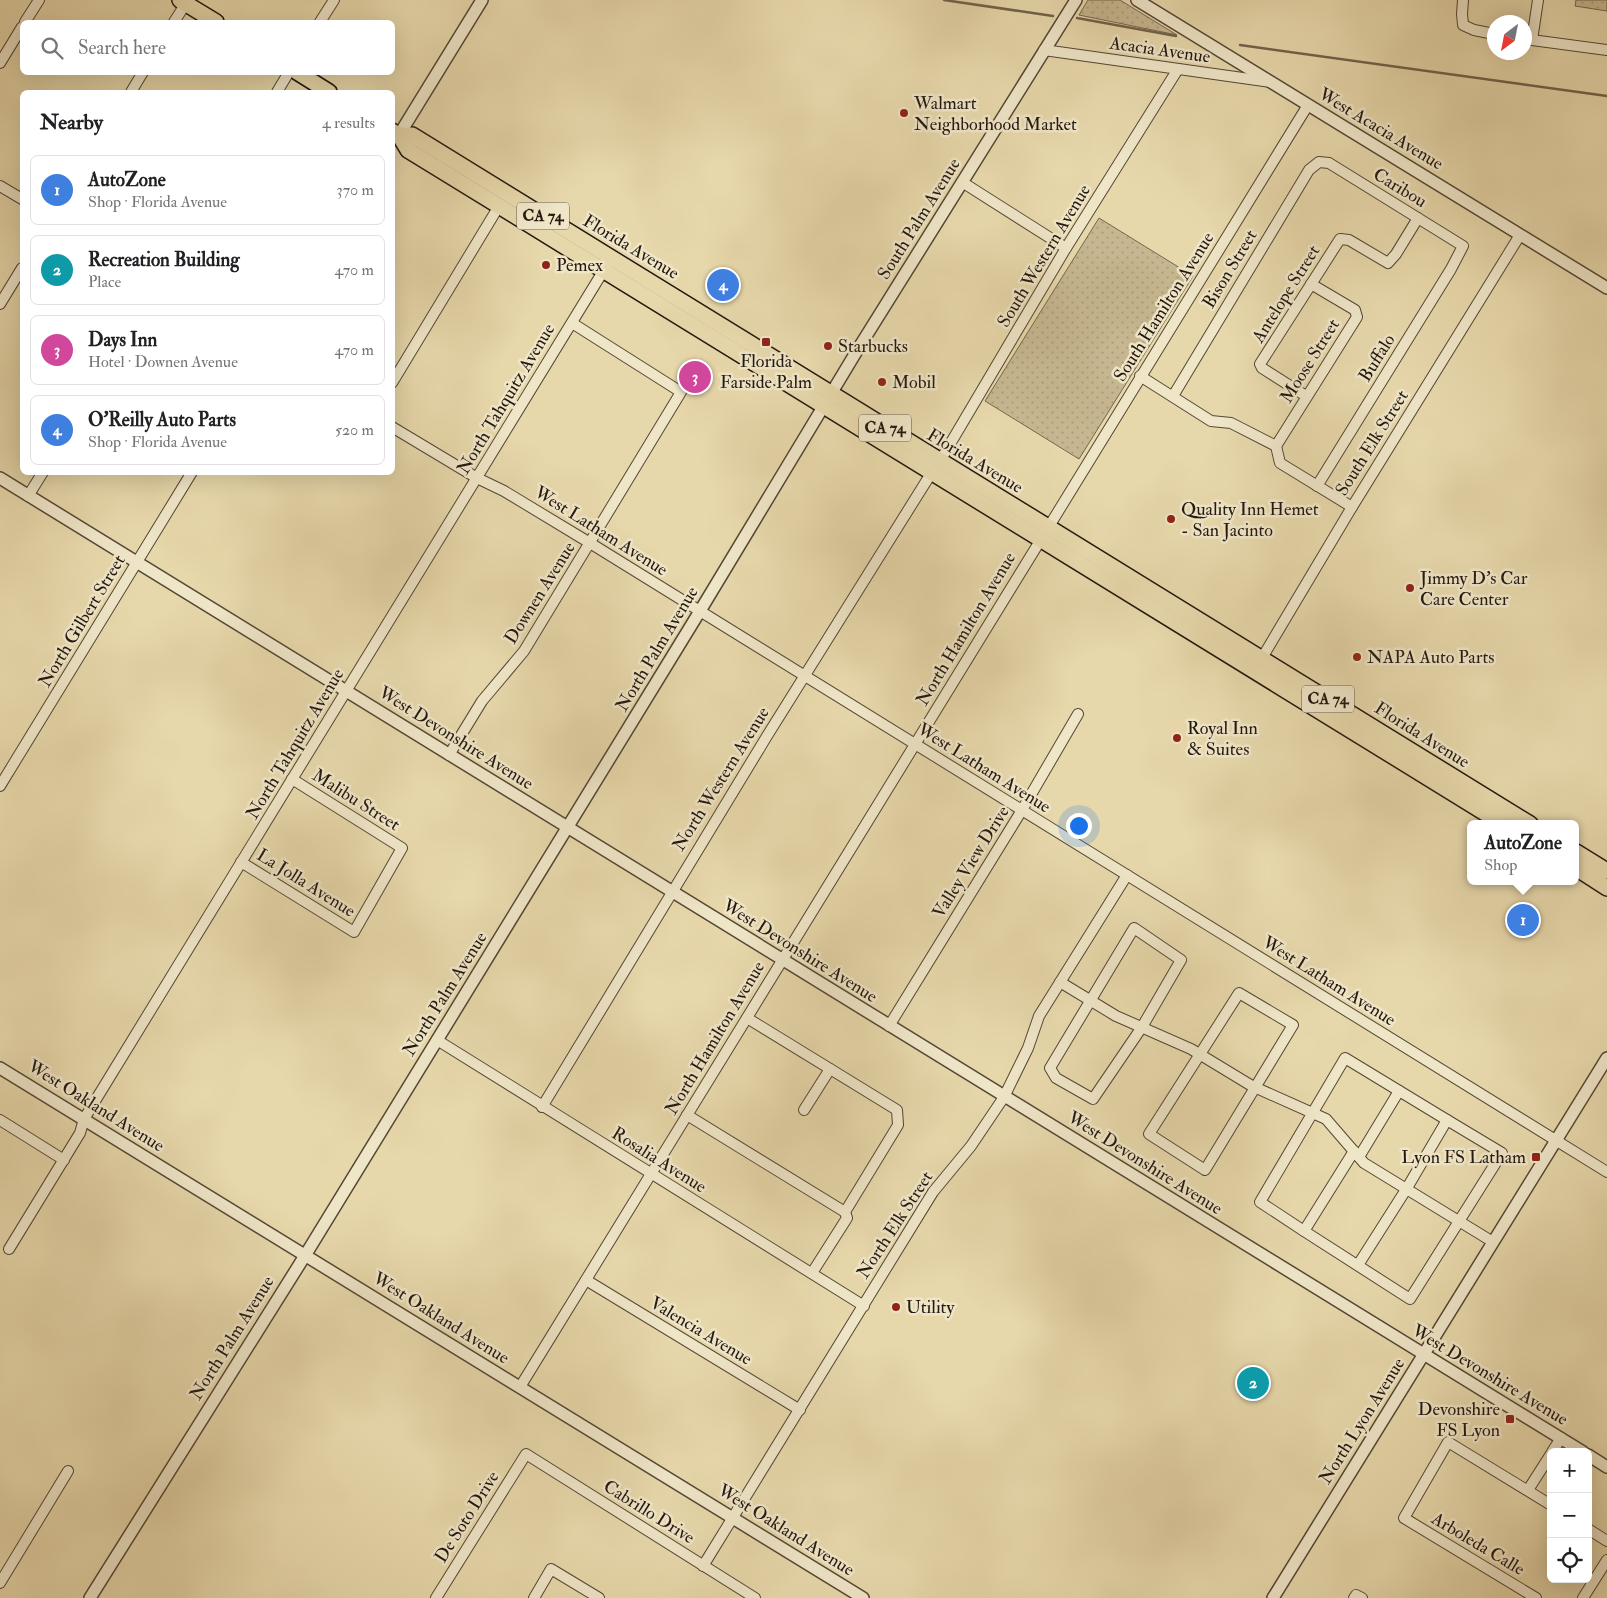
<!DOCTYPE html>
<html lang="en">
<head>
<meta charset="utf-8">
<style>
	body { margin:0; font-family:"IM FELL Double Pica",serif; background:#f2f2f2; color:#202124 }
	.controls { position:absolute; right:15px; bottom:15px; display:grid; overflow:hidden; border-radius:8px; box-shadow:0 5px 20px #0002 }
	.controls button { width:45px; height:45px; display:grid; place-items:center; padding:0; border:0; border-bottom:1px solid #e0e0e0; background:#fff; color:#202124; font:25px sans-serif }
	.compass { position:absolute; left:1487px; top:15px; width:45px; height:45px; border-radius:50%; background:#fff; box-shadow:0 5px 20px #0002; rotate:212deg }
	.you { position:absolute; left:1078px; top:825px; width:18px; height:18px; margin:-12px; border:4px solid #fff; border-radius:50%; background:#1a73e8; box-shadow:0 0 0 8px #1a73e833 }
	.badge { display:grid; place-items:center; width:32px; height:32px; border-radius:50%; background:#db2777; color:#fff; font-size:16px; font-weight:700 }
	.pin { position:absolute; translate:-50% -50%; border:2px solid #fff; box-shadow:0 1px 5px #0006 }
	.popup { position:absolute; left:1467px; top:820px; width:112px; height:65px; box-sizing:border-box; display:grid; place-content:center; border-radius:8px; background:#fff; filter:drop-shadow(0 1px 4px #0005); font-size:16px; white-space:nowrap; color:#757577 }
	.popup b { font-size:19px; color:#202124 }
	.popup::after { content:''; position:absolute; left:50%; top:100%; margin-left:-10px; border:10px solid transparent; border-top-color:#fff }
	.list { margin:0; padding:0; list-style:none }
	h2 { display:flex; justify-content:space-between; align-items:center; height:65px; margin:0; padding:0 20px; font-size:21px }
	h2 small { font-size:16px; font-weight:400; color:#757577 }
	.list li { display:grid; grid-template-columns:32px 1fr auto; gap:15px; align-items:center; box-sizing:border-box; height:70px; margin:0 10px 10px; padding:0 10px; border:1px solid #e0e0e0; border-radius:8px }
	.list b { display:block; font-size:19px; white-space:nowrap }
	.list p { margin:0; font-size:16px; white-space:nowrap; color:#757577 }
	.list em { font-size:16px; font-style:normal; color:#757577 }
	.icon { flex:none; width:28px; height:28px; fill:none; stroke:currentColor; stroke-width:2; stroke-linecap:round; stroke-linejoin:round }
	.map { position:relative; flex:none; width:1607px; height:1598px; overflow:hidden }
	.search { position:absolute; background:#fff; box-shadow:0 5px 20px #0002; left:20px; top:20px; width:375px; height:55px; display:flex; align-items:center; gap:12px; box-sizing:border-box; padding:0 18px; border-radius:8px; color:#757577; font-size:19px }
	.panel { position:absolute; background:#fff; box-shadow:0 5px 20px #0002; left:20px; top:90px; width:375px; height:385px; border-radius:8px }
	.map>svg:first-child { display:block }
	.grass { fill:url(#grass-dots); stroke:#74674f }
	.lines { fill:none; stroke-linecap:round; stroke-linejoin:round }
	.stream { stroke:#70634c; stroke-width:2.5 }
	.minor-casing { stroke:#544735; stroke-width:12 }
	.tertiary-casing { stroke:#544735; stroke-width:14 }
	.primary-casing { stroke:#23170e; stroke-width:18 }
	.minor { stroke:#efe6c8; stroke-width:10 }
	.tertiary { stroke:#efe6c8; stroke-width:11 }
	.primary { stroke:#e7d8ab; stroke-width:15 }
	.poi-dot { fill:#8f2418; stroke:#efe6c8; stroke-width:2 }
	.labels { text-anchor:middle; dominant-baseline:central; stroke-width:5; stroke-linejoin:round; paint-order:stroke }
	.shield { fill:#efe6c8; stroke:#605546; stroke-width:1 }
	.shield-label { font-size:16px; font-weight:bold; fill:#23170e }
	.street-label { font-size:18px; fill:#23170e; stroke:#efe6c8 }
	.poi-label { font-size:18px; fill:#23170e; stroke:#efe6c8; text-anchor:start }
</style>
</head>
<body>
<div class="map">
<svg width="1607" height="1598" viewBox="0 0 1607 1598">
	<defs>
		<pattern id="grass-dots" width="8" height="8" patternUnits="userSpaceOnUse" patternTransform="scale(1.25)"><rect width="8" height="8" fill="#c6b790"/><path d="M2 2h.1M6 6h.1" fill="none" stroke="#aa9d7b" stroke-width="1.8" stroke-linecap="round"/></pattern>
	</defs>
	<rect width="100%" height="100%" fill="#e7d8ab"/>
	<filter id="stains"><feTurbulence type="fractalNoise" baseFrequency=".004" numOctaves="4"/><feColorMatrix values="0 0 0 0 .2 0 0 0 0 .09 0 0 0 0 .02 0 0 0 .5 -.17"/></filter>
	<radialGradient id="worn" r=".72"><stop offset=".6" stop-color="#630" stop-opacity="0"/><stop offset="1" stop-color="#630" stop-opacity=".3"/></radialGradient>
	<g class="grass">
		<polygon points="1088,0 1120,0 1177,35 1079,15"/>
		<polygon points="1576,0 1607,0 1607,11 1575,6"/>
		<polygon points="1099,218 1193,276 1079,459 985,401"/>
	</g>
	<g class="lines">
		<g class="stream">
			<polyline points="944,0 1053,16"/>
			<polyline points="1077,18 1176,36"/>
			<polyline points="1240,45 1607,96"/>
		</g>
		<g class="minor-casing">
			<g id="minor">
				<polyline points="1463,0 1462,14 1463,25 1474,30 1494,34"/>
				<polyline points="25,22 39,0"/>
				<polyline points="174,22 188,0"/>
				<polyline points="320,22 334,0"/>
				<polyline points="1524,39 1607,50"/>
				<polyline points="1532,40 1538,0"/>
				<polyline points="1044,50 1271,82"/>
				<polyline points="0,63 22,27"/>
				<polyline points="131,92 143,72"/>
				<polyline points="277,92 289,72"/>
				<polyline points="962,182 1066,248"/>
				<polyline points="0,186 22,199"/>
				<polyline points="0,304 22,268"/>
				<polyline points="1140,376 1211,421 1231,423 1276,446 1280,463 1352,507"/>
				<polyline points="392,383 499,206"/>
				<polyline points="1173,396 1309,170 1319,162 1329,163 1463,246 1451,269 1317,486"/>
				<polyline points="1306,396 1262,368 1260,364 1340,239 1349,240 1388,263 1396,254 1418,218"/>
				<polyline points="392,427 477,478 504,491 590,543 1607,1172"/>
				<polyline points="1276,446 1357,317 1355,310 1311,284"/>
				<polyline points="940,461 1066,248 1178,69"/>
				<polyline points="28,496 43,472"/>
				<polyline points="1259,663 1352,507 1520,235"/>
				<polyline points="449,755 482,701 524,651 681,392 572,323"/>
				<polyline points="0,786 192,472"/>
				<polyline points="241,862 354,932 402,848 292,779"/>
				<polygon points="1134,928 1181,960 1142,1027 1093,1099 1056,1078 1050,1068"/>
				<polyline points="1060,982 1116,1016 1191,1049 1252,1086 1326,1119 1364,1163 1493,1242"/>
				<polygon points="1239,993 1293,1025 1205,1170 1149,1134"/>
				<polyline points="747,1018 897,1110 898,1125 845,1212 847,1218 812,1273"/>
				<polyline points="889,1026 1022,810 1078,714"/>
				<polyline points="437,1040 864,1306"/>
				<polyline points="542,1107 767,736 932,472"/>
				<polyline points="804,1110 830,1069"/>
				<polyline points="687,1115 845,1212"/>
				<polyline points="0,1120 64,1160"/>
				<polyline points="1354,1151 1304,1231 1260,1202 1345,1058 1447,1120"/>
				<polyline points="1359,1157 1399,1091"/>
				<polyline points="1304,1231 1410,1299 1502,1153 1447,1120 1407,1188 1358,1265"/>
				<polyline points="9,1249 80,1133 84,1119 607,265"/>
				<polyline points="586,1280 800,1410"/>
				<polyline points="520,1387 1308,105"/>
				<polyline points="1552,1452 1561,1438"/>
				<polyline points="1528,1490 1551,1454"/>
				<polyline points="1588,1529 1607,1541"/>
				<polyline points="703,1566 933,1192 971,1146 1004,1097 1028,1048 1039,1016 1127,875"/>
				<polyline points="0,1583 68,1471"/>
				<polyline points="436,1598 526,1454 755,1598"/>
				<polyline points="534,1598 551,1569 599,1598"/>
				<polyline points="1354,1598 1356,1595 1362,1598"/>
				<polyline points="1536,1598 1404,1518 1448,1442 1551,1505"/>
				<polyline points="1583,1598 1607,1560"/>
			</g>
		</g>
		<g class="tertiary-casing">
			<g id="tertiary">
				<polyline points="1137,0 1607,288"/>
				<polyline points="399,135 482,0"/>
				<polyline points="0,478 1583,1452"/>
				<polyline points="0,1068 863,1598"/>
				<polyline points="1588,1455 1607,1467"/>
				<polyline points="90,1598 306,1254 700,611 858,349 1076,0"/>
				<polyline points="1273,1598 1607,1058"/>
			</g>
		</g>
		<g class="primary-casing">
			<g id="primary">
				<polyline points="180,0 216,22"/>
				<polyline points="297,72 329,92"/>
				<polyline points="392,131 399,135 408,150 1503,824"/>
				<polyline points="399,135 412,135 1530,824"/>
				<polyline points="1576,852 1607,871"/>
				<polyline points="1576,868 1607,888"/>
			</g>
		</g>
		<use href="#minor" class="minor"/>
		<use href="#tertiary" class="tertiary"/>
		<use href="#primary" class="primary"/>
	</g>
	<g class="poi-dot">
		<circle cx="904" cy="113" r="5"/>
		<circle cx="546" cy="265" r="5"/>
		<rect x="761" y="337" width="10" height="10" rx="2.5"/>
		<circle cx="828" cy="346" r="5"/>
		<circle cx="882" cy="382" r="5"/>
		<circle cx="1171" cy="519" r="5"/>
		<circle cx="1410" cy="588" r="5"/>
		<circle cx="1357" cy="657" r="5"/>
		<circle cx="1177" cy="738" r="5"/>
		<rect x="1531" y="1152" width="10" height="10" rx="2.5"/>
		<circle cx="896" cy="1307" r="5"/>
		<rect x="1505" y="1414" width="10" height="10" rx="2.5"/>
	</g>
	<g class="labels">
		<g class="shield">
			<rect x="517" y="202.5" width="52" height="27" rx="4"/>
			<rect x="859" y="414.5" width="52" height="27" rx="4"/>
			<rect x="1302" y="685.5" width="52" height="27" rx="4"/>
		</g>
		<g class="shield-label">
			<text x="543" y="216">CA 74</text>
			<text x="885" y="428">CA 74</text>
			<text x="1328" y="699">CA 74</text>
		</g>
		<g class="street-label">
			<text transform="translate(1160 50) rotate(8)">Acacia Avenue</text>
			<text transform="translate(1381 129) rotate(31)">West Acacia Avenue</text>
			<text transform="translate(1400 188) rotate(31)">Caribou</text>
			<text transform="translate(919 219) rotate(-58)">South Palm Avenue</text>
			<text transform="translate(631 247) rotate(31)">Florida Avenue</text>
			<text transform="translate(1044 256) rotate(-59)">South Western Avenue</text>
			<text transform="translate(1230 269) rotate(-59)">Bison Street</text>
			<text transform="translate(1286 294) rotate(-58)">Antelope Street</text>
			<text transform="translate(1164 307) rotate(-58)">South Hamilton Avenue</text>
			<text transform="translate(1377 358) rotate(-58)">Buffalo</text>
			<text transform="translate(1310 361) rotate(-58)">Moose Street</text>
			<text transform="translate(506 399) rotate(-59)">North Tahquitz Avenue</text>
			<text transform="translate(1372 443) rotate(-58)">South Elk Street</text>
			<text transform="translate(975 461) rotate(31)">Florida Avenue</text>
			<text transform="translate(601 531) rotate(32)">West Latham Avenue</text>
			<text transform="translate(540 593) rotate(-58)">Downen Avenue</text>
			<text transform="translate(82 621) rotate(-59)">North Gilbert Street</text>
			<text transform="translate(966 629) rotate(-59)">North Hamilton Avenue</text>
			<text transform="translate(657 649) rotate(-59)">North Palm Avenue</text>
			<text transform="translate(1422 735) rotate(32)">Florida Avenue</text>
			<text transform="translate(456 738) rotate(32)">West Devonshire Avenue</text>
			<text transform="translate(295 744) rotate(-59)">North Tahquitz Avenue</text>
			<text transform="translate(984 768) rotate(32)">West Latham Avenue</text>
			<text transform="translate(721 779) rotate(-58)">North Western Avenue</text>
			<text transform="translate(356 800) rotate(32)">Malibu Street</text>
			<text transform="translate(971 862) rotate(-58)">Valley View Drive</text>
			<text transform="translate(306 883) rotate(32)">La Jolla Avenue</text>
			<text transform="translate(800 951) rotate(32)">West Devonshire Avenue</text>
			<text transform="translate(1329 981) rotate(32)">West Latham Avenue</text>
			<text transform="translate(445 994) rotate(-58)">North Palm Avenue</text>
			<text transform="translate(715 1038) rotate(-59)">North Hamilton Avenue</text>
			<text transform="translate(96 1106) rotate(32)">West Oakland Avenue</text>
			<text transform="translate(659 1160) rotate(32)">Rosalia Avenue</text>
			<text transform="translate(1145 1163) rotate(32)">West Devonshire Avenue</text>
			<text transform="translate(895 1225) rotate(-57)">North Elk Street</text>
			<text transform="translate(441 1318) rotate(32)">West Oakland Avenue</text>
			<text transform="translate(701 1331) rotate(31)">Valencia Avenue</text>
			<text transform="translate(232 1338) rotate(-58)">North Palm Avenue</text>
			<text transform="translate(1490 1375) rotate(31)">West Devonshire Avenue</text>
			<text transform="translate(1362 1421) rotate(-58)">North Lyon Avenue</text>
			<text transform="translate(649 1512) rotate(32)">Cabrillo Drive</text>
			<text transform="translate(467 1517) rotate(-58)">De Soto Drive</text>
			<text transform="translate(786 1530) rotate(32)">West Oakland Avenue</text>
			<text transform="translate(1478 1544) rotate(31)">Arboleda Calle</text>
		</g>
		<g class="poi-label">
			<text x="914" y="103">Walmart<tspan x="914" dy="21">Neighborhood Market</tspan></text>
			<text x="556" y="265">Pemex</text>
			<text x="838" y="346">Starbucks</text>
			<text x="766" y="361" text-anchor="middle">Florida<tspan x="766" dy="21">Farside Palm</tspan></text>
			<text x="892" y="382">Mobil</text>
			<text x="1181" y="509">Quality Inn Hemet<tspan x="1181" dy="21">- San Jacinto</tspan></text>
			<text x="1420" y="578">Jimmy D's Car<tspan x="1420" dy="21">Care Center</tspan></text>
			<text x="1367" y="657">NAPA Auto Parts</text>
			<text x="1187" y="728">Royal Inn<tspan x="1187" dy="21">&amp; Suites</tspan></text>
			<text x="1526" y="1157" text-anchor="end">Lyon FS Latham</text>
			<text x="906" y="1307">Utility</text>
			<text x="1500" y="1409" text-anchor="end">Devonshire<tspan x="1500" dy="21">FS Lyon</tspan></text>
		</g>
	</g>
	<rect width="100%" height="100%" filter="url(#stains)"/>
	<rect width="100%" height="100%" fill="url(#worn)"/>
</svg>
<div class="controls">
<button>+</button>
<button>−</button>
<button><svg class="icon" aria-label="locate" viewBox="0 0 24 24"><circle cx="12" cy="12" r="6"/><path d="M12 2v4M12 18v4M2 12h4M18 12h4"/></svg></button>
</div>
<svg class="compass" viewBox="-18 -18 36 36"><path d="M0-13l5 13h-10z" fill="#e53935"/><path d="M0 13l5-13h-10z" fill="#757577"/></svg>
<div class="you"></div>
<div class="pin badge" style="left:1523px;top:920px;background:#3f7fe0">1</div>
<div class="popup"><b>AutoZone</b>Shop</div>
<div class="pin badge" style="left:1253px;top:1383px;background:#0f9aa8">2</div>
<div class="pin badge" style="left:695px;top:377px;background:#d1479c">3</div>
<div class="pin badge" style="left:723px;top:285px;background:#3f7fe0">4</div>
<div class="search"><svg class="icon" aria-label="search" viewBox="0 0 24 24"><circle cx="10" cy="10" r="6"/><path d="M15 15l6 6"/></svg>Search here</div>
<section class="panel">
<h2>Nearby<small>4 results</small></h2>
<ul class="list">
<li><span class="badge" style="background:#3f7fe0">1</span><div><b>AutoZone</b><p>Shop · Florida Avenue</p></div><em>370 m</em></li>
<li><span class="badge" style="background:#0f9aa8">2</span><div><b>Recreation Building</b><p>Place</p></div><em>470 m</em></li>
<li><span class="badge" style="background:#d1479c">3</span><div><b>Days Inn</b><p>Hotel · Downen Avenue</p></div><em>470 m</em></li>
<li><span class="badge" style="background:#3f7fe0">4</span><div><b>O'Reilly Auto Parts</b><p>Shop · Florida Avenue</p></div><em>520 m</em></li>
</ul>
</section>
</div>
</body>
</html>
